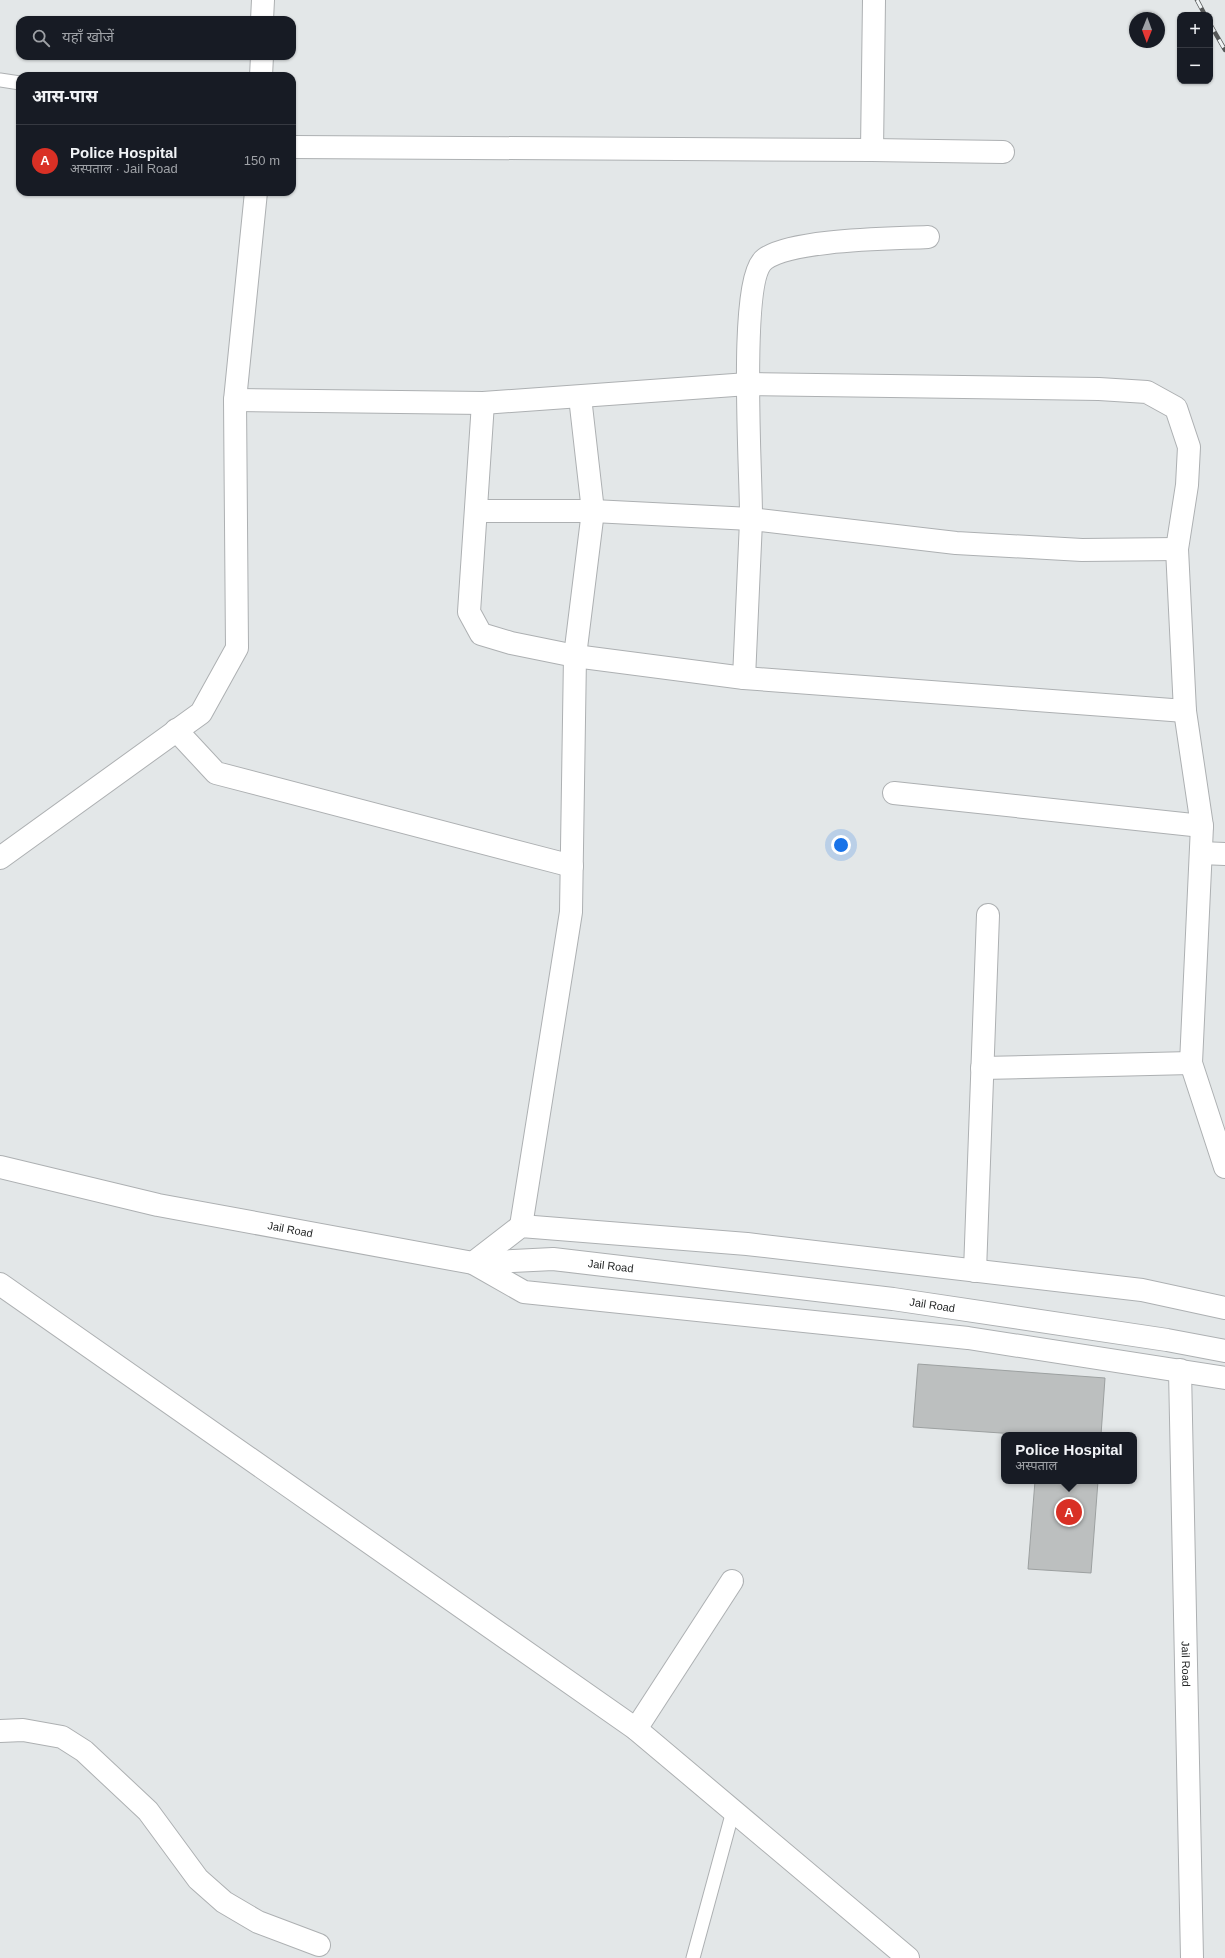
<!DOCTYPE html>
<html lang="hi">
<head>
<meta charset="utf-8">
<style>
	body { margin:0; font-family:Helvetica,"Noto Sans Devanagari",sans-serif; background:#20242c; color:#f1f3f6 }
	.controls { position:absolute; right:12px; top:12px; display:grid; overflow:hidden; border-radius:8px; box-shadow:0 1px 3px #0004 }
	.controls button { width:36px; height:36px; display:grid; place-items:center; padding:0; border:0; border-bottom:1px solid #363941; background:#171b24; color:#f1f3f6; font:20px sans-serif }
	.compass { position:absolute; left:1129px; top:12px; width:36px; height:36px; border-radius:50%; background:#171b24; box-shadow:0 1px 3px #0004; rotate:181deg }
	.you { position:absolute; left:841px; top:845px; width:14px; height:14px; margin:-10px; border:3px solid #fff; border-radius:50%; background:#1a73e8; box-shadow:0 0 0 6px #1a73e833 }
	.badge { display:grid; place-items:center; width:26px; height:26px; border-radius:50%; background:#d93025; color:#fff; font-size:13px; font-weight:700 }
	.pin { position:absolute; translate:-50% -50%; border:2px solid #fff; box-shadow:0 1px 4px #0006 }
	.popup { position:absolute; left:1001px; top:1432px; width:136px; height:52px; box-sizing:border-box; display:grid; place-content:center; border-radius:8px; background:#171b24; filter:drop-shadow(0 1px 3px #0005); font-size:13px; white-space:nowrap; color:#9ea1a6 }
	.popup b { font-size:15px; color:#f1f3f6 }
	.popup::after { content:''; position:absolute; left:50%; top:100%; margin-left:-8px; border:8px solid transparent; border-top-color:#171b24 }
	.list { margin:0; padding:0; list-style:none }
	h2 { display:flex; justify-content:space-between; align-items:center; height:52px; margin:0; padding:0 16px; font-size:17px }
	h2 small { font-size:13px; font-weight:400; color:#9ea1a6 }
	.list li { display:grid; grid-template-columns:26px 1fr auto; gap:12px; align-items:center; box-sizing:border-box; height:72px; padding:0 16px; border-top:1px solid #363941 }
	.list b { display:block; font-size:15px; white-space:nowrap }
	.list p { margin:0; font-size:13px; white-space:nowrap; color:#9ea1a6 }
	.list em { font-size:13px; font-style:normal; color:#9ea1a6 }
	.icon { flex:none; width:22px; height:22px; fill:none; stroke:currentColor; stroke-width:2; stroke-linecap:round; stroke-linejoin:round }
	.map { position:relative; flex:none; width:1225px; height:1958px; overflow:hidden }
	.search { position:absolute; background:#171b24; box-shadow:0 1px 3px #0004; left:16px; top:16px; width:280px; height:44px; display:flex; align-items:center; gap:10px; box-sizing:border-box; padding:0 14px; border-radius:12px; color:#9ea1a6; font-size:15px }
	.panel { position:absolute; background:#171b24; box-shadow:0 1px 3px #0004; left:16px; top:72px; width:280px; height:124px; border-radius:12px }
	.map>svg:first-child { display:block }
	.building { fill:#bcbfbf; stroke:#9ca0a0 }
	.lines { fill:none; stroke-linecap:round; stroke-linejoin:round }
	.lane-casing { stroke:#adb0b2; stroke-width:15 }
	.street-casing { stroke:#adb0b2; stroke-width:24 }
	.secondary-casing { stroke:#adb0b2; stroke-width:24 }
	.lane { stroke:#fff; stroke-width:13 }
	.street { stroke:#fff; stroke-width:22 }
	.secondary { stroke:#fff; stroke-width:22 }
	.rail-casing { stroke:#555757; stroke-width:4.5 }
	.rail { stroke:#f0f4f5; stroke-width:3; stroke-dasharray:9; stroke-linecap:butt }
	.labels { text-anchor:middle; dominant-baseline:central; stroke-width:3; stroke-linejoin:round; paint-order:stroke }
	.street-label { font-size:11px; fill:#242626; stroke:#f0f4f5 }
</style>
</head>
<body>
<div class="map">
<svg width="1225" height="1958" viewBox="0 0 1225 1958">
	<rect width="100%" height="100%" fill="#e3e7e8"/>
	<g class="building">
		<polygon points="918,1364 1105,1378 1101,1435 1030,1435 913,1427"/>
		<polygon points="1035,1481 1098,1481 1091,1573 1028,1569"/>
	</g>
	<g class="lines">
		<g class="lane-casing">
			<g id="lane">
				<polyline points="0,80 20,83"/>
				<polyline points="693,1958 733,1811"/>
			</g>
		</g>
		<g class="street-casing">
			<g id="street">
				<polyline points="262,20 263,0"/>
				<polyline points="261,76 262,56"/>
				<polyline points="292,147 872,150 1003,152"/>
				<polyline points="872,150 874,0"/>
				<polyline points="235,400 483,403 748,384 1099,389 1147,392 1176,408 1189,447 1187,485 1177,549 1185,711 1202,826 1191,1063 1225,1167"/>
				<polyline points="483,403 469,612 481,634 511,643 575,656 744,678 1185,711"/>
				<polyline points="476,511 593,511 751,519 956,543 1082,550 1177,549"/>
				<path d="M744,678c2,-53 5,-105 7,-157 1,-41 -14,-242 14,-262 28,-20 125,-20 163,-22"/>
				<polyline points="176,730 216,773 572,866"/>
				<polyline points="894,793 1202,826"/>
				<polyline points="1201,853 1225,854"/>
				<polyline points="0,858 201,713 237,648 235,400 256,192"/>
				<polyline points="982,1068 1191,1063"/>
				<polyline points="521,1226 571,912 575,656 593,511 580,397"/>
				<polyline points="975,1271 988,915"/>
				<polyline points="0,1284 636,1729 908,1958"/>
				<polyline points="1225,1308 1142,1290 747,1244 521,1226 473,1263 524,1292 968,1338 1225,1378"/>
				<path id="s1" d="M1180,1370l12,588"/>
				<polyline points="636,1729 732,1581"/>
				<polyline points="0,1731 23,1730 62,1737 84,1751 148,1811 198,1879 224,1902 258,1922 319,1945"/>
			</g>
		</g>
		<g class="secondary-casing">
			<g id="secondary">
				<path id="s2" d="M0,1167l158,38 315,58 80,-4 340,40 274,41 58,11"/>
			</g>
		</g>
		<use href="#lane" class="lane"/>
		<use href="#street" class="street"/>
		<use href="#secondary" class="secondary"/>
		<g class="rail-casing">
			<g id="rail">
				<polyline points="1197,0 1205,15"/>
				<polyline points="1210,24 1225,50"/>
			</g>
		</g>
		<use href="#rail" class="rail"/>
	</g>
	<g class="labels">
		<g class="street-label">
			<text stroke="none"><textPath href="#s2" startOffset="297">Jail Road</textPath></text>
			<text stroke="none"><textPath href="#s2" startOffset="621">Jail Road</textPath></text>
			<text stroke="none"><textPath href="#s2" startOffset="945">Jail Road</textPath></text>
			<text stroke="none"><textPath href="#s1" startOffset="294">Jail Road</textPath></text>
		</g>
	</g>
</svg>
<div class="controls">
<button>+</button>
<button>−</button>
</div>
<svg class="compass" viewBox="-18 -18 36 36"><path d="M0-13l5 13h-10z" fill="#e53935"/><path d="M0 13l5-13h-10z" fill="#9ea1a6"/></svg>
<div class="you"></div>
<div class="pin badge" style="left:1069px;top:1512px">A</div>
<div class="popup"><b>Police Hospital</b>अस्पताल</div>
<div class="search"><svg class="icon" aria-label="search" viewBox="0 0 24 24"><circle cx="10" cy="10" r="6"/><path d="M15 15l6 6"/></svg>यहाँ खोजें</div>
<section class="panel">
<h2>आस-पास<small></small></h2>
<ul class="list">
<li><span class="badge">A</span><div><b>Police Hospital</b><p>अस्पताल · Jail Road</p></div><em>150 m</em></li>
</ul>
</section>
</div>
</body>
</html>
